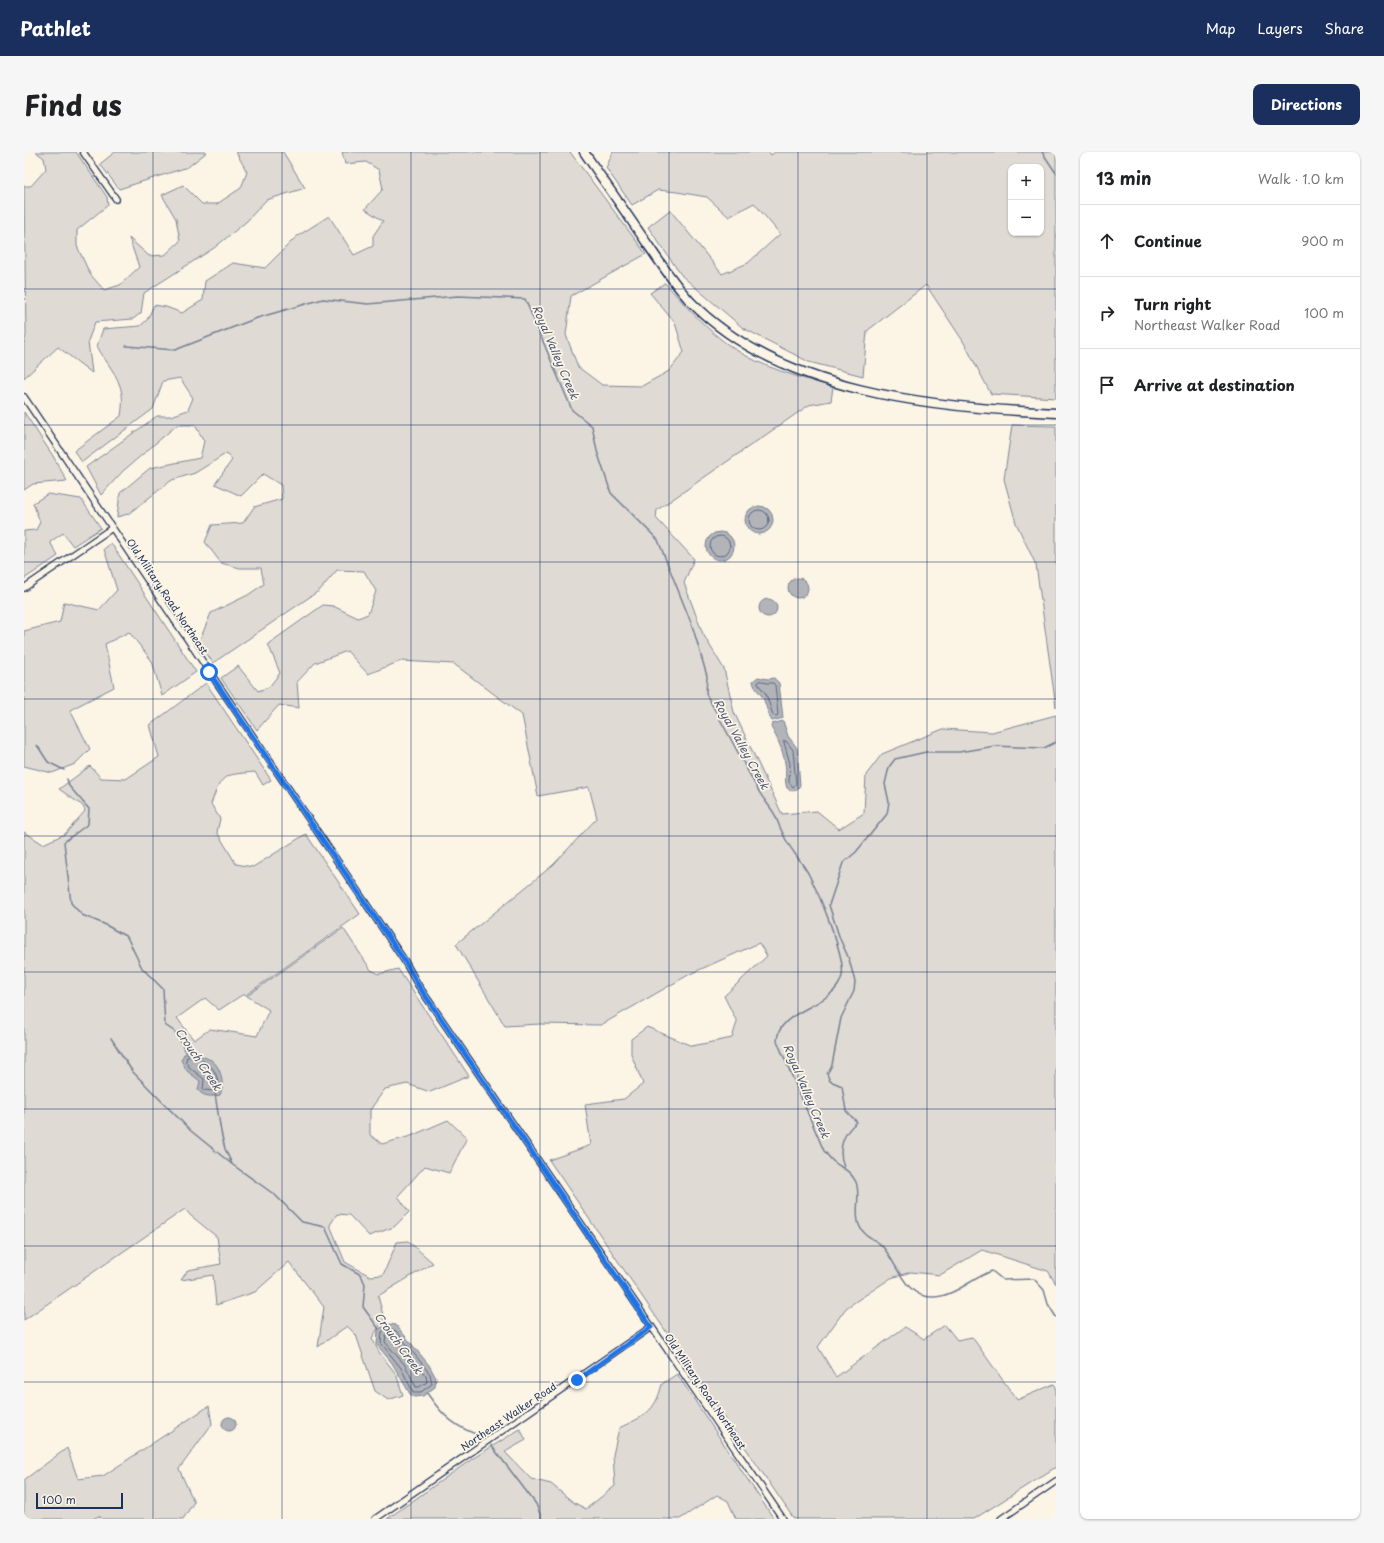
<!DOCTYPE html>
<html lang="en">
<head>
<meta charset="utf-8">
<style>
	body { margin:0; font-family:"Playpen Sans",sans-serif; background:#f6f6f6; color:#202124 }
	.controls { position:absolute; right:12px; top:12px; display:grid; overflow:hidden; border-radius:8px; box-shadow:0 1px 3px #0004 }
	.controls button { width:36px; height:36px; display:grid; place-items:center; padding:0; border:0; border-bottom:1px solid #e0e0e0; background:#fff; color:#202124; font:20px sans-serif }
	.scale { position:absolute; left:12px; bottom:10px; width:87px; box-sizing:border-box; padding-left:4px; border:2px solid #1b2f5e; border-top:0; font-size:11px; line-height:14px; white-space:nowrap; color:#1b2f5e; -webkit-text-stroke:3px #fcf5e5; paint-order:stroke }
	.stop { position:absolute; width:12px; height:12px; margin:-9px; border:3px solid #1a73e8; border-radius:50%; background:#fff }
	.stop.end { background:#1a73e8; border-color:#fff; box-shadow:0 1px 4px #0008 }
	.list { margin:0; padding:0; list-style:none }
	h2 { display:flex; justify-content:space-between; align-items:center; height:52px; margin:0; padding:0 16px; font-size:17px }
	h2 small { font-size:13px; font-weight:400; color:#757577 }
	.list li { display:grid; grid-template-columns:26px 1fr auto; gap:12px; align-items:center; box-sizing:border-box; height:72px; padding:0 16px; border-top:1px solid #e0e0e0 }
	.list b { display:block; font-size:15px; white-space:nowrap }
	.list p { margin:0; font-size:13px; white-space:nowrap; color:#757577 }
	.list em { font-size:13px; font-style:normal; color:#757577 }
	.icon { flex:none; width:22px; height:22px; fill:none; stroke:currentColor; stroke-width:2; stroke-linecap:round; stroke-linejoin:round }
	.map { position:relative; flex:none; width:1032px; height:1367px; overflow:hidden; border-radius:8px }
	header { display:flex; align-items:center; gap:24px; box-sizing:border-box; height:56px; padding:0 20px; background:#1b2f5e; color:#fff }
	header strong { font-size:19px }
	nav { display:flex; gap:22px; margin-inline-start:auto; font-size:14px }
	.intro { display:flex; align-items:center; justify-content:space-between; box-sizing:border-box; height:96px; padding:0 24px }
	h1 { margin:0; font-size:28px }
	.button { padding:10px 18px; border-radius:8px; background:#1b2f5e; color:#fff; font-size:14px; font-weight:700 }
	main { display:flex; gap:24px; padding:0 24px }
	aside { flex:1; background:#fff; border-radius:8px; box-shadow:0 1px 3px #0004 }
	.map>svg:first-child { display:block }
	.green { fill:#dfdbd4; stroke:#7d8599; fill-rule:evenodd }
	.water { fill:#b2b4b8; stroke:#767f94 }
	.lines { fill:none; stroke-linecap:round; stroke-linejoin:round }
	.shore { stroke:#576482; stroke-width:1 }
	.stream { stroke:#767f94; stroke-width:1.5 }
	.street-casing { stroke:#1b2f5e; stroke-width:8 }
	.secondary-casing { stroke:#1b2f5e; stroke-width:11 }
	.street { stroke:#fcf5e5; stroke-width:5.5 }
	.secondary { stroke:#fcf5e5; stroke-width:8 }
	.route { stroke:#1a73e8; stroke-width:5 }
	.grid { fill:none; stroke:#1b2f5e; stroke-width:1; stroke-opacity:0.55 }
	.labels { text-anchor:middle; dominant-baseline:central; stroke-width:3.5; stroke-linejoin:round; paint-order:stroke }
	.street-label { font-size:10px; fill:#1b2f5e; stroke:#fcf5e5 }
	.water-label { font-size:11px; font-style:italic; fill:#485779; stroke:#fcf5e5 }
</style>
</head>
<body>
<header>
<strong>Pathlet</strong>
<nav><a>Map</a><a>Layers</a><a>Share</a></nav>
</header>
<div class="intro"><h1>Find us</h1><a class="button">Directions</a></div>
<main>
<div class="map">
<svg width="1032" height="1367" viewBox="0 0 1032 1367">
	<rect width="100%" height="100%" fill="#fcf5e5"/>
	<filter id="ink" filterUnits="userSpaceOnUse"><feTurbulence type="fractalNoise" baseFrequency=".025" numOctaves="2"/><feDisplacementMap in="SourceGraphic" scale="8" xChannelSelector="R" yChannelSelector="G"/><feConvolveMatrix kernelMatrix="1 2 1 2 8 2 1 2 1" color-interpolation-filters="sRGB"/></filter>
	<g filter="url(#ink)">
		<g class="green">
			<polygon points="12,0 52,0 83,45 84,53 53,78 53,94 66,122 80,138 96,133 115,115 105,86 125,104 141,103 156,89 152,67 138,43 159,33 178,52 193,52 217,36 223,20 212,0 259,0 281,36 242,48 223,69 190,96 120,141 117,161 109,167 71,170 64,189 68,221 34,195 0,226 0,191 2,184 0,34 7,34 22,17 20,6"/>
			<polygon points="91,0 183,0 164,15 95,37 76,12"/>
			<path d="M318,0h228l76,102 -75,42 -5,39 12,32 24,18 40,1 27,-15 15,-19 -9,-29 -25,-30 15,-10c21,23 42,48 68,65 30,20 65,29 100,39l-2,14 -22,4 -152,105 -1,8 38,41 -10,24 19,51 21,35 10,43 48,102 35,-3 22,18 25,-16 2,-38 16,-21 61,-25 49,3 64,-17v569l-8,-13 -66,-21 -42,25 -29,-3 -20,6 -45,30 -28,39 18,30 69,-50 19,12 21,-14 12,15 15,-3 45,63 37,-16 2,3v80l-82,52h-180l-245,-359 42,-15 -6,-41 39,-5 19,-15 -12,-30v-15l16,-12 45,19 40,-8 5,-16 -13,-26 43,-40 -8,-13 -69,31 -89,51 -61,-1 -35,2 -49,-82 97,-79 44,-47 -8,-31 -51,9 -16,-81 -68,-51 -53,-3 -33,13 -21,-23 -32,12 -18,19 2,26 -20,-3 -22,25 -36,-52 17,-12 20,25 11,-4 11,-14 -12,-29 55,-39 10,1 25,12 10,-4 8,-23 -12,-20 -27,-1 -17,20 -107,73 -14,-21 12,-29 37,-18 16,-11 -3,-16h-21l-19,-5 -16,-21 7,-17 31,-2 11,-16 28,-8 -1,-14 -18,-11 -22,22 -26,-12 17,-24 -5,-7 -32,20 -23,7 -44,34 -11,3 3,-24 30,-25 50,-10 4,-17 -9,-16h-18l-54,46 -22,24 -15,-28 71,-51h14l17,-6 5,-12 -13,-20 -17,3 -10,28 -71,53 -8,-11 47,-35c1,-7 2,-15 1,-22 -3,-19 -17,-32 -25,-48l6,-17 37,-3 7,-6 7,-15 12,2 16,6 21,-13 2,-19 28,-18 32,5 31,-31 33,-21 25,39 19,-9v-10l10,-15 -18,-12 18,-20 -4,-19 -13,-8 -21,2z"/>
			<path d="M589,0h156l2,3 4,-3h281v246l-65,-4 -28,-53 -37,-56 -59,46 -4,45 -54,-14 -66,-34 -61,-52 -34,-49 22,-17 52,64 26,-11 32,-29 -26,-31 -25,14 -22,-20 -30,-5 -19,-2 -26,15 -26,-37zM987,15h30v66h-30z"/>
			<polygon points="0,260 29,304 43,329 9,332 0,338"/>
			<polygon points="988,273 1032,274 1032,555 1012,413 992,371 980,327"/>
			<polygon points="24,342 57,347 77,376 49,394 39,381 26,390 34,404 0,427 0,379 12,378 16,370 9,351"/>
			<polygon points="87,391 172,520 138,544 128,509 105,480 81,492 90,535 46,558 66,597 51,612 28,621 0,614 0,479 36,470 40,450 75,458 93,438 80,397"/>
			<path d="M182,531l65,97 -8,5 -8,-13c-32,3 -33,1 -44,32l9,15 -3,13 19,32 17,3 53,-33 54,80 -114,81h-4l-23,15 -14,-12 -28,20 17,22 16,-11 47,7 12,-26 -22,-14 96,-68 28,42 8,4 19,-5 71,107 -39,16 -23,-8 -22,5 -15,21v25l12,9 29,-8 37,-16 19,18 -18,35 -24,-7 -27,30 11,16 -15,15 -25,9 -20,-21 -12,-1 -7,11 15,37 25,14 13,-1 14,-33 11,-1 25,22 -55,33 6,23 -12,19 7,14 17,22 7,21 -15,5 -13,-9 -19,-56 -9,-9 -29,21 6,-40 -35,-45 -34,30 -39,13 -3,-30 -32,5 7,-10 33,-6 -4,-27 -27,-22 -5,-6 -161,111v-488l19,12 22,-10 20,-23 -2,-5 -24,-17 31,-23 11,12 25,1 33,-22 -9,-32z"/>
			<path d="M653,1222l97,145h-38l-8,-18 -11,-6 -37,24h-293l85,-60 48,-30 6,11 -21,12 26,27 20,5 22,18 13,7 29,-23 -2,-31 6,-27c25,-12 36,-15 43,-44z"/>
			<polygon points="185,1254 188,1272 155,1317 170,1350 159,1367 79,1367 75,1364 68,1367 0,1367 0,1328 43,1296 54,1327 79,1324"/>
		</g>
		<g class="water">
			<circle cx="735" cy="368" r="14"/>
			<circle cx="696" cy="394" r="14"/>
			<circle cx="774" cy="436" r="10"/>
			<circle cx="744" cy="456" r="9"/>
			<path d="M734,525l10,2 6,-1 5,5 4,35 -11,3c-5,-7 -5,-15 -9,-23 -3,-6 -9,-9 -10,-17z"/>
			<path d="M759,569l5,15 9,12 3,37 -3,5 -5,1 -5,-3c-3,-8 0,-16 -2,-25 -2,-13 -8,-25 -14,-36l1,-3z"/>
			<path d="M168,901c6,2 13,4 19,7 10,6 14,25 9,35 -8,2 -17,2 -22,-5l2,-9 -13,-10 -6,-11 3,-6z"/>
			<polygon points="366,1172 372,1173 405,1213 412,1226 411,1235 399,1244 390,1245 386,1242 368,1211 353,1193 354,1177"/>
			<circle cx="205" cy="1272" r="7"/>
		</g>
		<g class="lines">
			<g class="shore">
				<circle cx="735" cy="368" r="10"/>
				<circle cx="696" cy="394" r="10"/>
				<polygon points="738,529 743,531 749,531 751,533 754,562 753,564 749,563 742,542 734,532 735,529"/>
				<polygon points="760,589 762,589 769,598 772,632 769,635 765,630 766,612"/>
				<path d="M163,905c19,-1 35,16 30,34l-14,-1 1,-11 -14,-11 -4,-6z"/>
				<polygon points="366,1176 373,1180 406,1222 408,1232 397,1240 389,1240 377,1216 357,1191 358,1180"/>
				<polygon points="366,1181 402,1224 403,1230 395,1235 392,1235 381,1213 361,1190 362,1183"/>
			</g>
			<g class="stream">
				<polyline points="1018,0 1032,21"/>
				<path d="M102,194l49,4 82,-32 66,-19 45,5 90,-8 67,3 47,111 20,16 5,25 14,42 47,47 34,85 15,51 -1,18c18,32 35,64 52,96 5,9 12,16 17,25 3,8 6,15 10,23 6,12 16,23 23,35 10,19 38,83 34,103 -7,32 -64,32 -65,65l47,110c3,3 6,8 10,11 9,7 16,8 22,20 5,13 -2,30 3,43 4,11 17,14 24,22 14,16 22,50 48,50 22,1 41,-19 61,-26l11,9 31,-1 10,11 4,14 8,13"/>
				<polyline points="13,593 24,610 40,618"/>
				<polyline points="43,627 45,634 65,657 64,672 40,690 47,751 58,763 80,772 103,785 118,816 139,837 141,873 151,880 164,903"/>
				<polyline points="87,886 108,919 167,979 209,1013 251,1043 278,1070 301,1075 318,1112 337,1123 341,1132 339,1155 355,1177"/>
				<polyline points="191,942 197,980 201,997 208,1012"/>
				<path d="M820,1015c-7,-18 -1,-34 13,-45l-11,-11 -4,-25 -12,-5 -3,-7 5,-9 9,-47 13,-27 1,-9 -6,-23 -9,-20 -11,-34 14,-42 13,-11 31,-38 2,-12 -4,-18 4,-17 6,-8 31,-7h33l36,-6 49,2 12,-6"/>
				<path d="M403,1241c16,24 29,35 57,44"/>
				<polyline points="467,1293 512,1352 518,1367"/>
			</g>
			<g class="street-casing">
				<g id="street">
					<polyline points="59,0 92,47"/>
					<polyline points="0,245 380,808 394,833 759,1367"/>
					<polyline points="0,436 88,376"/>
					<polyline points="351,1367 627,1175"/>
					<polyline points="977,1367 1032,1329"/>
				</g>
			</g>
			<g class="secondary-casing">
				<path id="secondary" d="M560,0c20,29 40,58 60,87 15,22 29,44 47,63 89,91 244,106 365,111"/>
			</g>
			<use href="#street" class="street"/>
			<use href="#secondary" class="secondary"/>
		</g>
	</g>
	<g class="lines" filter="url(#ink)">
		<polyline class="route" points="185,520 380,808 394,833 627,1175 553,1228"/>
	</g>
	<path class="grid" d="M129,0v1367M258,0v1367M387,0v1367M516,0v1367M645,0v1367M774,0v1367M903,0v1367M0,137h1032M0,273h1032M0,410h1032M0,547h1032M0,684h1032M0,820h1032M0,957h1032M0,1094h1032M0,1230h1032"/>
	<g class="labels">
		<g class="street-label">
			<text transform="translate(144 444) rotate(56)">Old Military Road Northeast</text>
			<text transform="translate(682 1239) rotate(56)">Old Military Road Northeast</text>
			<text transform="translate(484 1264) rotate(-34)">Northeast Walker Road</text>
		</g>
		<g class="water-label">
			<text transform="translate(532 200) rotate(67)">Royal Valley Creek</text>
			<text transform="translate(718 592) rotate(61)">Royal Valley Creek</text>
			<text transform="translate(175 907) rotate(56)">Crouch Creek</text>
			<text transform="translate(783 939) rotate(67)">Royal Valley Creek</text>
			<text transform="translate(375 1191) rotate(54)">Crouch Creek</text>
		</g>
	</g>
</svg>
<div class="controls">
<button>+</button>
<button>−</button>
</div>
<div class="scale">100 m</div>
<div class="stop" style="left:185px;top:520px"></div>
<div class="stop end" style="left:553px;top:1228px"></div>
</div>
<aside>
<h2>13 min<small>Walk · 1.0 km</small></h2>
<ul class="list">
<li><svg class="icon" aria-label="ahead" viewBox="0 0 24 24"><path d="M12 20V5M6 11l6-6 6 6"/></svg><div><b>Continue</b></div><em>900 m</em></li>
<li><svg class="icon" aria-label="right" viewBox="0 0 24 24"><path d="M7 20v-9h11M14 6l5 5-5 5"/></svg><div><b>Turn right</b><p>Northeast Walker Road</p></div><em>100 m</em></li>
<li><svg class="icon" aria-label="arrive" viewBox="0 0 24 24"><path d="M6 21V4h12l-3 4 3 4H6"/></svg><div><b>Arrive at destination</b></div></li>
</ul>
</aside>
</main>
</body>
</html>
